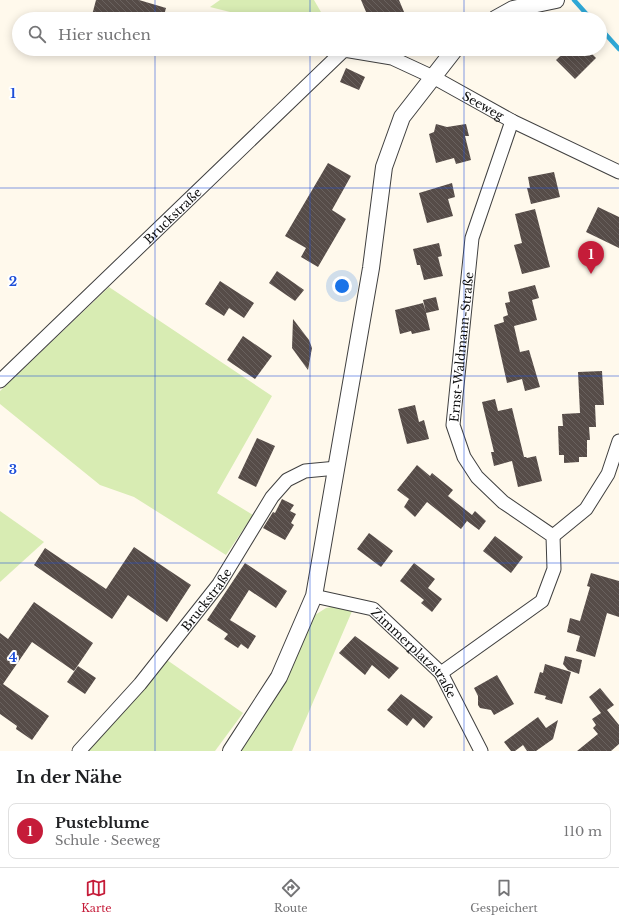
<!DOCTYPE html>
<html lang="de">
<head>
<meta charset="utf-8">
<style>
	body { margin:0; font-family:"Libre Baskerville",serif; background:#f2f2f2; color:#202124 }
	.you { position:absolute; left:342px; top:286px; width:14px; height:14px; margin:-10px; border:3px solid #fff; border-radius:50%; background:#1a73e8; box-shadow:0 0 0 6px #1a73e833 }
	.badge { display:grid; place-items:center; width:26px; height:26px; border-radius:50%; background:#c51c39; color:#fff; font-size:13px; font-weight:700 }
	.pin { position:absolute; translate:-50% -33px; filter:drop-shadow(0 1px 2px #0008) }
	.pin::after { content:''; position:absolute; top:21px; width:14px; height:12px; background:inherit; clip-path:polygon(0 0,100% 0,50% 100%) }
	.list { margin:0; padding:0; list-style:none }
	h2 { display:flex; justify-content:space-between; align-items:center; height:52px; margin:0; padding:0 16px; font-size:17px }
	h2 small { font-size:13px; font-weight:400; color:#757577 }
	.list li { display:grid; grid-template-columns:26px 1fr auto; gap:12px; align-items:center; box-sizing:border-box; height:56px; margin:0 8px 8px; padding:0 8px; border:1px solid #e0e0e0; border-radius:8px }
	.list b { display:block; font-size:15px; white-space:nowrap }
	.list p { margin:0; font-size:13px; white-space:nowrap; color:#757577 }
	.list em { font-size:13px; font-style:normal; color:#757577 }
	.icon { flex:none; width:22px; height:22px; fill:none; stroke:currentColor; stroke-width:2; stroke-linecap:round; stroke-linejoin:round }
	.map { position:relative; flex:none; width:619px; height:751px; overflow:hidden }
	.search { position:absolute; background:#fff; box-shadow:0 2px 10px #0003; left:12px; right:12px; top:12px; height:44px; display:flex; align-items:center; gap:10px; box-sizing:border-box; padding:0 14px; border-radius:22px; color:#757577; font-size:15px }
	.sheet { height:116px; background:#fff }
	nav { display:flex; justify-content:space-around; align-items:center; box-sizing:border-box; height:56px; border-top:1px solid #e0e0e0; background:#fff; font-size:11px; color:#757577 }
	nav a { display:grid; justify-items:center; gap:2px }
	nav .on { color:#c51c39 }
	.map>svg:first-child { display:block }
	.grass { fill:#d8ecb3 }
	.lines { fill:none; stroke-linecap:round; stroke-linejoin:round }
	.stream { stroke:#2fa8d6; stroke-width:4.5 }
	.building { fill:url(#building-back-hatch) }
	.minor-casing { stroke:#404040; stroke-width:15 }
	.tertiary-casing { stroke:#404040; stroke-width:18 }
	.minor { stroke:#fff; stroke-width:13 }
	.tertiary { stroke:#fff; stroke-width:16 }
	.grid { fill:none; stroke:#1d4ed8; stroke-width:1; stroke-opacity:0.55 }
	.labels { text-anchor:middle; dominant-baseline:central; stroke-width:4; stroke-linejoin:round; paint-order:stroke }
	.street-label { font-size:12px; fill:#0d0d0d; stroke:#fff }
	.grid-label { font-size:13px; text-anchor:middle; font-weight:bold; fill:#1d4ed8; stroke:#fff; stroke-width:4; stroke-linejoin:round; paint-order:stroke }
</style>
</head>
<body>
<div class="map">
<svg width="619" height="751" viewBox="0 0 619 751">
	<defs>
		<pattern id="building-back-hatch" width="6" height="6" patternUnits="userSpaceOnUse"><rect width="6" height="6" fill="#564c48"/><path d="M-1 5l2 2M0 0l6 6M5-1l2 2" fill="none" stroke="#69615e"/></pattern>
	</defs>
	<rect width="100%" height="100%" fill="#fff9ec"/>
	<g class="grass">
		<polygon points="220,0 314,0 325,19 258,19 210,7"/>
		<polygon points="109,287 272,396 217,493 253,515 226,555 134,497 100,485 0,404 0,391"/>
		<polygon points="0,511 44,542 0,582"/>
		<polygon points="337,606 353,609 292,751 237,751 285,679 315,615 326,608"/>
		<polygon points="167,660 243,713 215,751 83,751"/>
	</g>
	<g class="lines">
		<g class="stream">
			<polyline points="574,0 591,19"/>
			<polyline points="600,28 619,49"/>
		</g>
	</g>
	<g class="building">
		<polygon points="96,0 139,0 166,8 163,19 91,19"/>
		<polygon points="361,0 399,0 407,19 390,19 389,15 378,19 369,19"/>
		<polygon points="568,49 587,49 596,58 575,79 556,60"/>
		<polygon points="346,68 365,77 359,90 340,82"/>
		<polygon points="436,124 447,127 466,124 469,136 465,136 471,160 456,164 454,158 436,163 429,134 434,132"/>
		<polygon points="328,163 351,176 332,210 346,219 318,267 301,257 306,248 285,236"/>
		<polygon points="554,172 560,197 531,204 527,188 530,188 528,177"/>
		<polygon points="452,183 455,197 448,199 453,216 427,223 419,193"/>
		<polygon points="598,207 619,217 619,248 586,232"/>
		<polygon points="535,209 550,267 522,274 514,245 522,243 515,214"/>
		<polygon points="439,243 442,256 438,257 443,276 424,280 420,265 417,265 413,249"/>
		<polygon points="277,271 304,290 295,301 269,283"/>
		<polygon points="220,281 254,303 244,318 229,308 224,316 205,304"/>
		<polygon points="535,285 539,298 532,300 537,320 514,326 520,352 529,350 540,387 525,391 522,379 507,383 494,325 504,322 503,317 508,315 505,303 510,302 508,292"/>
		<polygon points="436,297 439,310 426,313 430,330 412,334 411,331 400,334 395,310 423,303 426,312 423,300"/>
		<polygon points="293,319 309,340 312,348 308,370 292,348"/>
		<polygon points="243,336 272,356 255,379 227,360"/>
		<polygon points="602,371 604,405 595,405 596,427 589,427 590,440 587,440 587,457 579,457 579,462 564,463 564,455 559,455 558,426 563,426 562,414 580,413 578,372"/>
		<polygon points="495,399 498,411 512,408 524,457 526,457 527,458 536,456 542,481 518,487 512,461 494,466 491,452 494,452 482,402"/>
		<polygon points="415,405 419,422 424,420 429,439 407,444 398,409"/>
		<polygon points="257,438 275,446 256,487 238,478"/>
		<polygon points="417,465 430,476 432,473 453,490 448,496 472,515 475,511 486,521 479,530 467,521 461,529 427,502 415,517 404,507 409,499 397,490"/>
		<polygon points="282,499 294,505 290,511 296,514 291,523 294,525 285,540 263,528 273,512 275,513"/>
		<polygon points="369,533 393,551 381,567 357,549"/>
		<polygon points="495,536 523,557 511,573 483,551"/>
		<polygon points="134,547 191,585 167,622 128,595 112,619 34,565 45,548 106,589"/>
		<polygon points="245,563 287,591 276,608 249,590 230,620 256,636 248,649 241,644 238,648 224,639 228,634 207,620"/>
		<polygon points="414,563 435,579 428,588 442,599 432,612 421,603 424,600 400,581"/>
		<polygon points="591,573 619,581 619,617 607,613 595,657 576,651 580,636 567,632 570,618 580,621 590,587 587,586"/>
		<polygon points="34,602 93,643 74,671 32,642 3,684 49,716 32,740 16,729 17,726 0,714 0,633 8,639"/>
		<polygon points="355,636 399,668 389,679 372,665 365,675 339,653"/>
		<polygon points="565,656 582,660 579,674 568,670 563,664"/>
		<polygon points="545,664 571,672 562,704 545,699 546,696 534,693 540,672 543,673"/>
		<polygon points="78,666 96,678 85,694 67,682"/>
		<polygon points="497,675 514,704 494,715 491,710 480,708 478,705 478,696 474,688"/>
		<polygon points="600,688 614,705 607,710 619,725 619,744 611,751 577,751 598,734 593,728 596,725 592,719 601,713 589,697"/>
		<polygon points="401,694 433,717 424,728 413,718 407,726 387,710"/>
		<polygon points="538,717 546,728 558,720 553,739 536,751 527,751 523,745 515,751 511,751 504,742"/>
	</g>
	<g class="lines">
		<g class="minor-casing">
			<g id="minor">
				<path id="s1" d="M0,381l344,-331 48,8 41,19 79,44 107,51"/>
				<polyline points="553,536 586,509 608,474 619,441"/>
				<path id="s2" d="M314,596l59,13 68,64 40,78"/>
				<path id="s3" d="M441,673l101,-72 12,-32 -1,-33 -50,-34 -26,-25 -13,-20 -11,-32 19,-187 40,-117"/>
				<path id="s4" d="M79,751l61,-67 79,-100 53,-87 15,-17 18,-9 32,-3"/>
			</g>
		</g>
		<g class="tertiary-casing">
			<g id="tertiary">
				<polyline points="495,19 513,9 556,0"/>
				<polyline points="231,751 279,677 314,596 371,268 384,167 402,117 455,49"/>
			</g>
		</g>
		<use href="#minor" class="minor"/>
		<use href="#tertiary" class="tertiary"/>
	</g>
	<path class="grid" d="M155,0v19M310,0v19M464,0v19M155,49v702M310,49v702M464,49v702M0,188h619M0,376h619M0,563h619"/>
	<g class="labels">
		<g class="street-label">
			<text stroke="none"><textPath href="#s1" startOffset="629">Seeweg</textPath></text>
			<text stroke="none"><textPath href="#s1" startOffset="239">Bruckstraße</textPath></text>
			<text stroke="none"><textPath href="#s3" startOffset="424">Ernst-Waldmann-Straße</textPath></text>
			<text stroke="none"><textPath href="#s4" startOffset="198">Bruckstraße</textPath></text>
			<text stroke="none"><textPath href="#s2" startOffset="121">Zimmerplatzstraße</textPath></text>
		</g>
	</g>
	<g class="grid-label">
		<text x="13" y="98">1</text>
		<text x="13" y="286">2</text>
		<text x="13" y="474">3</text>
		<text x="13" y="662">4</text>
	</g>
</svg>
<div class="you"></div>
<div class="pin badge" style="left:591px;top:274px">1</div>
<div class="search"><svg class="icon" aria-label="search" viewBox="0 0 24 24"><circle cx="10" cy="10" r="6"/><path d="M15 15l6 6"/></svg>Hier suchen</div>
</div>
<section class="sheet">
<h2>In der Nähe<small></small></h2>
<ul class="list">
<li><span class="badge">1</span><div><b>Pusteblume</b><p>Schule · Seeweg</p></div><em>110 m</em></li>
</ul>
</section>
<nav>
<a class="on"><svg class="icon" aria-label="map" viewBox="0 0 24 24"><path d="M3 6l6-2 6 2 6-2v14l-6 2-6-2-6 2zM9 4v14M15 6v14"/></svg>Karte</a>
<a><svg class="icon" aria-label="directions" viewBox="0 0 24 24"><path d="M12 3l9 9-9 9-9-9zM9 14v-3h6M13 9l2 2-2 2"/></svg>Route</a>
<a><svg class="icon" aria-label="saved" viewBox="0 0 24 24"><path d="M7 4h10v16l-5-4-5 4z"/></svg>Gespeichert</a>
</nav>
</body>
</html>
